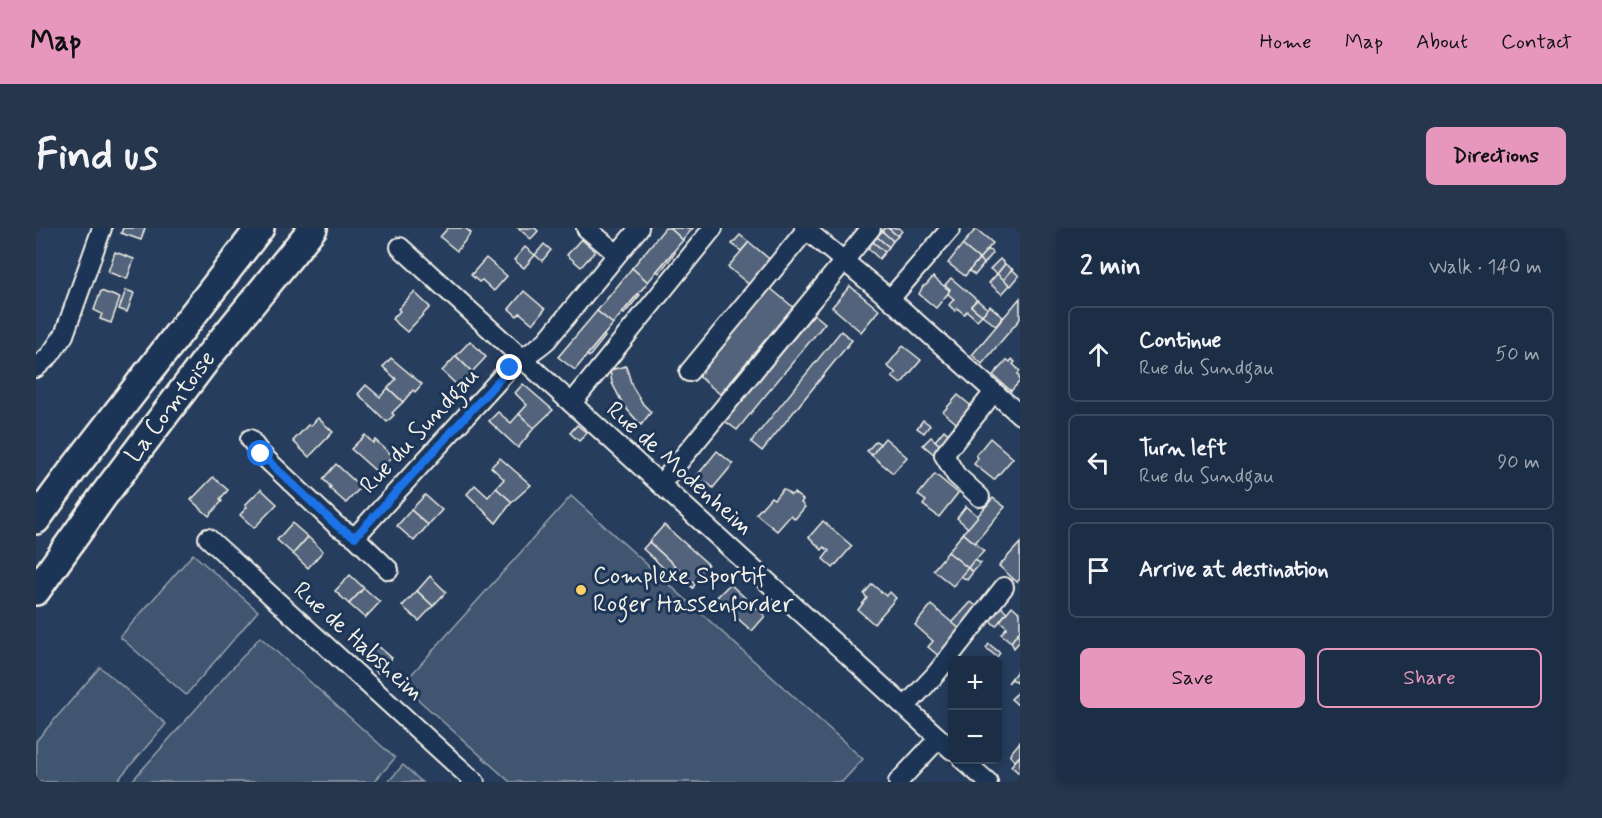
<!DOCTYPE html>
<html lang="en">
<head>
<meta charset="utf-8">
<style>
	body { margin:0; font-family:Mynerve,sans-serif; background:#25364d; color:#f1f3f6 }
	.controls { position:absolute; right:18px; bottom:18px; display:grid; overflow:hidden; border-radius:9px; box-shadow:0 3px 9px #0003 }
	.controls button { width:54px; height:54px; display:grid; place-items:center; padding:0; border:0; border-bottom:2px solid #3a4a5f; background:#1c2e46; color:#f1f3f6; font:30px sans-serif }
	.stop { position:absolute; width:18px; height:18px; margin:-14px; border:4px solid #1a73e8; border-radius:50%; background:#fff }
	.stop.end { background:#1a73e8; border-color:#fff; box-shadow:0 2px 6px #0008 }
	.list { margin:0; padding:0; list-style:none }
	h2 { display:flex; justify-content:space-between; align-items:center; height:78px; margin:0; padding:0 24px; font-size:26px }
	h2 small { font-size:20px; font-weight:400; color:#a0a8b3 }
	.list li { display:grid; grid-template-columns:39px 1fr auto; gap:18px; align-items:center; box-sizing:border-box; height:96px; margin:0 12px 12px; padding:0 12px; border:2px solid #3a4a5f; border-radius:9px }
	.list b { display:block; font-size:22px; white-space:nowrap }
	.list p { margin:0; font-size:20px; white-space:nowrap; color:#a0a8b3 }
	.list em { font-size:20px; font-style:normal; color:#a0a8b3 }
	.actions { display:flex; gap:12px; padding:18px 24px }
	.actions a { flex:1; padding:14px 0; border:2px solid #e797bd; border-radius:9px; text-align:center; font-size:21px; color:#e797bd }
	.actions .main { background:#e797bd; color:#111 }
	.icon { flex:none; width:33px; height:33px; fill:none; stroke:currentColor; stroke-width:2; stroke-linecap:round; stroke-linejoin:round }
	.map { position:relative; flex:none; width:984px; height:554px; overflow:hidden; border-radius:9px }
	header { display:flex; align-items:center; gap:36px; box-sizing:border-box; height:84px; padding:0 30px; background:#e797bd; color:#111 }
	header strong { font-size:28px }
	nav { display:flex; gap:33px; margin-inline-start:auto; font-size:21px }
	.intro { display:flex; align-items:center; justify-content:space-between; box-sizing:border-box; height:144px; padding:0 36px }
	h1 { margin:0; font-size:42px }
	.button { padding:15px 27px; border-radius:9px; background:#e797bd; color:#111; font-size:21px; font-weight:700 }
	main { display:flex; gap:36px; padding:0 36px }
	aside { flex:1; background:#1c2e46; border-radius:9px; box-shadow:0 3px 9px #0003 }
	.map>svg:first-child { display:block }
	.green { fill:#40546f; stroke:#9aa2ac; stroke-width:1.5 }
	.building { fill:#52647b; stroke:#f4f1e8; stroke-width:1.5 }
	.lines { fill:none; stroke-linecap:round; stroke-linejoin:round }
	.minor-casing { stroke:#f4f1e8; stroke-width:22 }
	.highway-casing { stroke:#f4f1e8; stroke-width:32 }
	.minor { stroke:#1d3557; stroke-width:18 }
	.highway { stroke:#1d3557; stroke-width:27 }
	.route { stroke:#1a73e8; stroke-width:8 }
	.poi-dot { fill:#ffd166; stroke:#1d3557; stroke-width:2 }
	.labels { text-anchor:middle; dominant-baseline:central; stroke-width:6; stroke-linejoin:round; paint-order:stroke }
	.street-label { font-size:24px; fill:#f4f1e8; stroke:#1d3557 }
	.poi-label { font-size:24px; fill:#f4f1e8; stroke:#1d3557; text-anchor:start }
</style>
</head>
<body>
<header>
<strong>Map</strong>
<nav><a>Home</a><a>Map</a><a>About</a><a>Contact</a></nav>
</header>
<div class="intro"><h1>Find us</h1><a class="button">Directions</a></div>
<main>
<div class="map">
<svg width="984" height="554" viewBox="0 0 984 554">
	<rect width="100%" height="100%" fill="#263d5d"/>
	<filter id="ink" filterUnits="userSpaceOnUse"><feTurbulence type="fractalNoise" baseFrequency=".0167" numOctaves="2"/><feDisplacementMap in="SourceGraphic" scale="12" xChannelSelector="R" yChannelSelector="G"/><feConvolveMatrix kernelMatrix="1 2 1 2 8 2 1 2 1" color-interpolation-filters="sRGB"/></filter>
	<g filter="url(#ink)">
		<g class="green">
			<polygon points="535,268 827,531 806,554 474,554 366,457"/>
			<polygon points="157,326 222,383 150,467 84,409"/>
			<polygon points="224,409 359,530 338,554 95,554"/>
			<polygon points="64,439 130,496 80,554 0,554 0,513"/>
			<polygon points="367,537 386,554 352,554"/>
		</g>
		<g class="building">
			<polygon points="87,0 109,0 105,12 85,5"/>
			<polygon points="412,0 429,0 435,5 421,23 404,9"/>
			<polygon points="482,0 499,0 502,3 495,11"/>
			<polygon points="629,0 634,0 647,12 612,54 596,40"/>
			<polygon points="634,0 657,0 647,12"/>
			<polygon points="849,0 852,0 862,8 857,13 846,3"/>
			<polygon points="852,0 863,0 866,3 862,8"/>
			<polygon points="940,1 957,15 943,31 926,17"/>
			<polygon points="846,3 857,13 853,19 841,9"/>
			<polygon points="704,7 713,14 705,23 696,16"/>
			<polygon points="841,9 853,19 849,24 837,14"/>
			<polygon points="545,11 559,23 545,39 531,27"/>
			<polygon points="713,14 737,34 716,59 692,39"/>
			<polygon points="837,14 849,24 843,31 832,20"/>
			<polygon points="508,16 515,22 506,33 499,27"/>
			<polygon points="926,17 943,31 929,48 912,35"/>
			<polygon points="489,19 499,27 488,40 478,32"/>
			<polygon points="952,21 957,25 948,36 943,31"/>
			<polygon points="638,23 639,25 623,45 621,43"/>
			<polygon points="79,24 98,31 91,51 72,44"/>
			<polygon points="450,30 471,48 458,63 446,52 443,54 435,47"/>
			<polygon points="943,31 948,36 939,47 933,43"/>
			<polygon points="964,31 969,36 961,46 954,41"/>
			<polygon points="969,36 976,41 968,52 961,46"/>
			<polygon points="596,40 612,54 577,96 561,83"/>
			<polygon points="976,41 983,48 975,58 968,52"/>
			<polygon points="961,46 974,57 966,66 953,55"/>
			<polygon points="897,49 914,63 900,80 883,66 887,58 890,57"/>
			<polygon points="915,50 941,72 935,78 946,87 941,92 931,83 928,86 921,80 919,83 913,77 918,71 912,66 914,61 909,57"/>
			<polygon points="814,58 843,82 825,104 796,79"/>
			<polygon points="734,60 757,79 684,166 661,147"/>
			<polygon points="90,62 98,65 91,84 83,81"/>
			<polygon points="65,63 84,70 75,95 64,91 66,86 58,82"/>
			<polygon points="488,63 509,81 497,96 484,85 481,88 473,81"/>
			<polygon points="378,64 394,79 371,104 356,91 364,83 362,81"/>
			<polygon points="602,66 604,67 588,86 586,85"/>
			<polygon points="984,70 984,91 946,136 936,127"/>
			<polygon points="941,72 952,81 946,87 935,78"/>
			<polygon points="954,78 967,89 960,98 946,87"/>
			<polygon points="561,83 577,96 539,142 522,129"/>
			<polygon points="778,86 789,95 701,202 689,193"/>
			<polygon points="805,103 816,112 726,223 715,214"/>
			<polygon points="568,107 569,109 553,129 551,127"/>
			<polygon points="434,113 450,129 436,144 420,128"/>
			<polygon points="867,118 885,132 865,156 856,149 860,145 851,138"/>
			<polygon points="420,128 436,144 423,159 406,143"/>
			<polygon points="355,130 386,156 379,164 377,162 367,174 352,160 360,151 347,139"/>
			<polygon points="976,131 979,134 977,136 984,143 982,146 984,153 975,163 957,147 971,132 974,134"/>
			<polygon points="590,138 596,158 607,176 615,184 605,197 588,178 576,155 574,142"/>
			<polygon points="487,156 517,182 498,200 483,186 491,177 479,165"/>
			<polygon points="330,157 344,169 352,160 367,174 356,185 358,187 351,194 322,166"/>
			<polygon points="922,167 939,181 925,199 907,184"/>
			<polygon points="462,184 475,195 483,186 498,200 482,220 453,193"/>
			<polygon points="282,190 297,204 273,229 257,213 272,197 274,198"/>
			<polygon points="887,192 894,197 888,205 881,200"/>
			<polygon points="541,197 551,205 543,213 534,205"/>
			<polygon points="908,202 916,209 907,220 899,213"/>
			<polygon points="329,207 337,215 339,212 357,228 342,245 315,221"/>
			<polygon points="895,209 907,220 900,228 887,217"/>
			<polygon points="849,210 871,229 857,245 835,227"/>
			<polygon points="954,210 977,230 958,252 938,236 942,230 940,227"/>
			<polygon points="840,213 844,216 836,227 831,223"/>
			<polygon points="681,223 697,236 677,260 670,254 668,256 660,249"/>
			<polygon points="464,230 495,257 476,274 460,260 468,251 455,239"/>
			<polygon points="300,236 325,259 310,275 293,260 295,259 287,251"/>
			<polygon points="899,246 922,265 903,289 887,277 890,273 882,267"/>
			<polygon points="177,249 192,262 184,271 186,273 173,288 155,272"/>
			<polygon points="439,257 452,269 460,260 476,274 460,295 431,266"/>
			<polygon points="225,261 241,276 218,300 204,287 211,279 209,277"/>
			<polygon points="747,261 755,267 758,265 767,272 765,275 769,279 759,291 755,287 741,303 720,286 735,269 738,271"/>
			<polygon points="389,267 406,282 392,297 375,282"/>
			<polygon points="957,270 969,279 939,315 927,305"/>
			<polygon points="930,278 942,288 932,300 921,290"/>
			<polygon points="375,282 392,297 378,313 361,298"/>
			<polygon points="787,293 816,318 797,340 787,331 793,323 788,319 786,322 773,309"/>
			<polygon points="256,295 272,309 257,326 241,312"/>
			<polygon points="628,297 672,336 665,344 668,347 659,356 613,314"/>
			<polygon points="927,305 948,323 932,340 912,324"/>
			<polygon points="272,309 287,323 272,340 257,326"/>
			<polygon points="613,314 659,356 657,360 635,340 632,344 607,321"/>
			<polygon points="984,315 984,351 981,354 963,338"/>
			<polygon points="912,324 932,340 917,358 897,342"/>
			<polygon points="938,332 945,335 937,344 932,340"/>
			<polygon points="932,340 937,344 931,352 925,348"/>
			<polygon points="314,347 328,360 313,376 299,363"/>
			<polygon points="394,348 410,364 397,378 381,363"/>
			<polygon points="694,356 729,388 716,403 679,371"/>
			<polygon points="836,356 850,368 854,364 860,370 838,396 822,382 831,370 828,366"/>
			<polygon points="328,360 344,374 329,390 313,376"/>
			<polygon points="381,363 397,378 383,393 366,378"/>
			<polygon points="935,374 944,381 925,402 916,395"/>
			<polygon points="895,377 925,402 904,429 892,419 897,413 879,397"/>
			<polygon points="964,378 971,384 960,398 953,392"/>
			<polygon points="976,378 984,385 984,403 975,414 965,406 971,399 964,393"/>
			<polygon points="982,405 984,413 978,420 975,414"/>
			<polygon points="953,416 964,425 961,429 950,420"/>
			<polygon points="341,417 356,430 342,445 328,432"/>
			<polygon points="984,439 984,457 976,451 972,455"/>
			<polygon points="984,462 984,479 975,471"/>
			<polygon points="984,514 984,528 979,533 974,528 974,526"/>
			<polygon points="984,528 984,546 975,538"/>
		</g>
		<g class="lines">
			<g class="minor-casing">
				<g id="minor">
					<polyline points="550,0 581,26"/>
					<polyline points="768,0 854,71 984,187"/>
					<polyline points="364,19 916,522"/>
					<polyline points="854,71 915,0"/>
					<polyline points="0,140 14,127 28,107 66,0"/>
					<polyline points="653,144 770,2"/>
					<polyline points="536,175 677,0"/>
					<polyline points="214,211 225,226 301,298 319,309"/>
					<polyline points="625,256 835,0"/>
					<polyline points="944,269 920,247 908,227 958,164"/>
					<polyline points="172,310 439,554"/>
					<path d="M353,342l-34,-33 155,-169c12,-11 25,-17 37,-28l92,-112"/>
					<polyline points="869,479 899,447 968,359"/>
					<polyline points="927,532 952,554"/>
					<polyline points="862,554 903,510"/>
				</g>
			</g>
			<g class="highway-casing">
				<g id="highway">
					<polyline points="0,292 36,243 224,0"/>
					<polyline points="0,363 68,267 173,128 277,0"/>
				</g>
			</g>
			<use href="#minor" class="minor"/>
			<use href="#highway" class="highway"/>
		</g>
	</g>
	<g class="lines" filter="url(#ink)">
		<polyline class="route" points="225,226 301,298 319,309 474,140"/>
	</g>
	<circle class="poi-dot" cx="545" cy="362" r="6"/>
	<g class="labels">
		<g class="street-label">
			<text transform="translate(135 179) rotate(-53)">La Comtoise</text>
			<text transform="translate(384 203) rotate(-47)">Rue du Sundgau</text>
			<text transform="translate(643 241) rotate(42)">Rue de Modenheim</text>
			<text transform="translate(322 414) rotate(42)">Rue de Habsheim</text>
		</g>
		<g class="poi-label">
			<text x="557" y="348">Complexe Sportif<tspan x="557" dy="28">Roger Hassenforder</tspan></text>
		</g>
	</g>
</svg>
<div class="controls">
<button>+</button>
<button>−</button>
</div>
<div class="stop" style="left:225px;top:226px"></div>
<div class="stop end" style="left:474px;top:140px"></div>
</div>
<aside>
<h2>2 min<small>Walk · 140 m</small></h2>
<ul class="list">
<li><svg class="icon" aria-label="ahead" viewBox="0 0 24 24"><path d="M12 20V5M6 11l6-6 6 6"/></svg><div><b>Continue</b><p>Rue du Sundgau</p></div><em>50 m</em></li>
<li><svg class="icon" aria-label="left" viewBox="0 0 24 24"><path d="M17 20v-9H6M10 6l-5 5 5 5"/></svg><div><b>Turn left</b><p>Rue du Sundgau</p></div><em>90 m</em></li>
<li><svg class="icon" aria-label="arrive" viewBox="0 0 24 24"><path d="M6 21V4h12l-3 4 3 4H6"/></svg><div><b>Arrive at destination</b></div></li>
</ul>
<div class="actions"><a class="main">Save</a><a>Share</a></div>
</aside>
</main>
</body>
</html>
